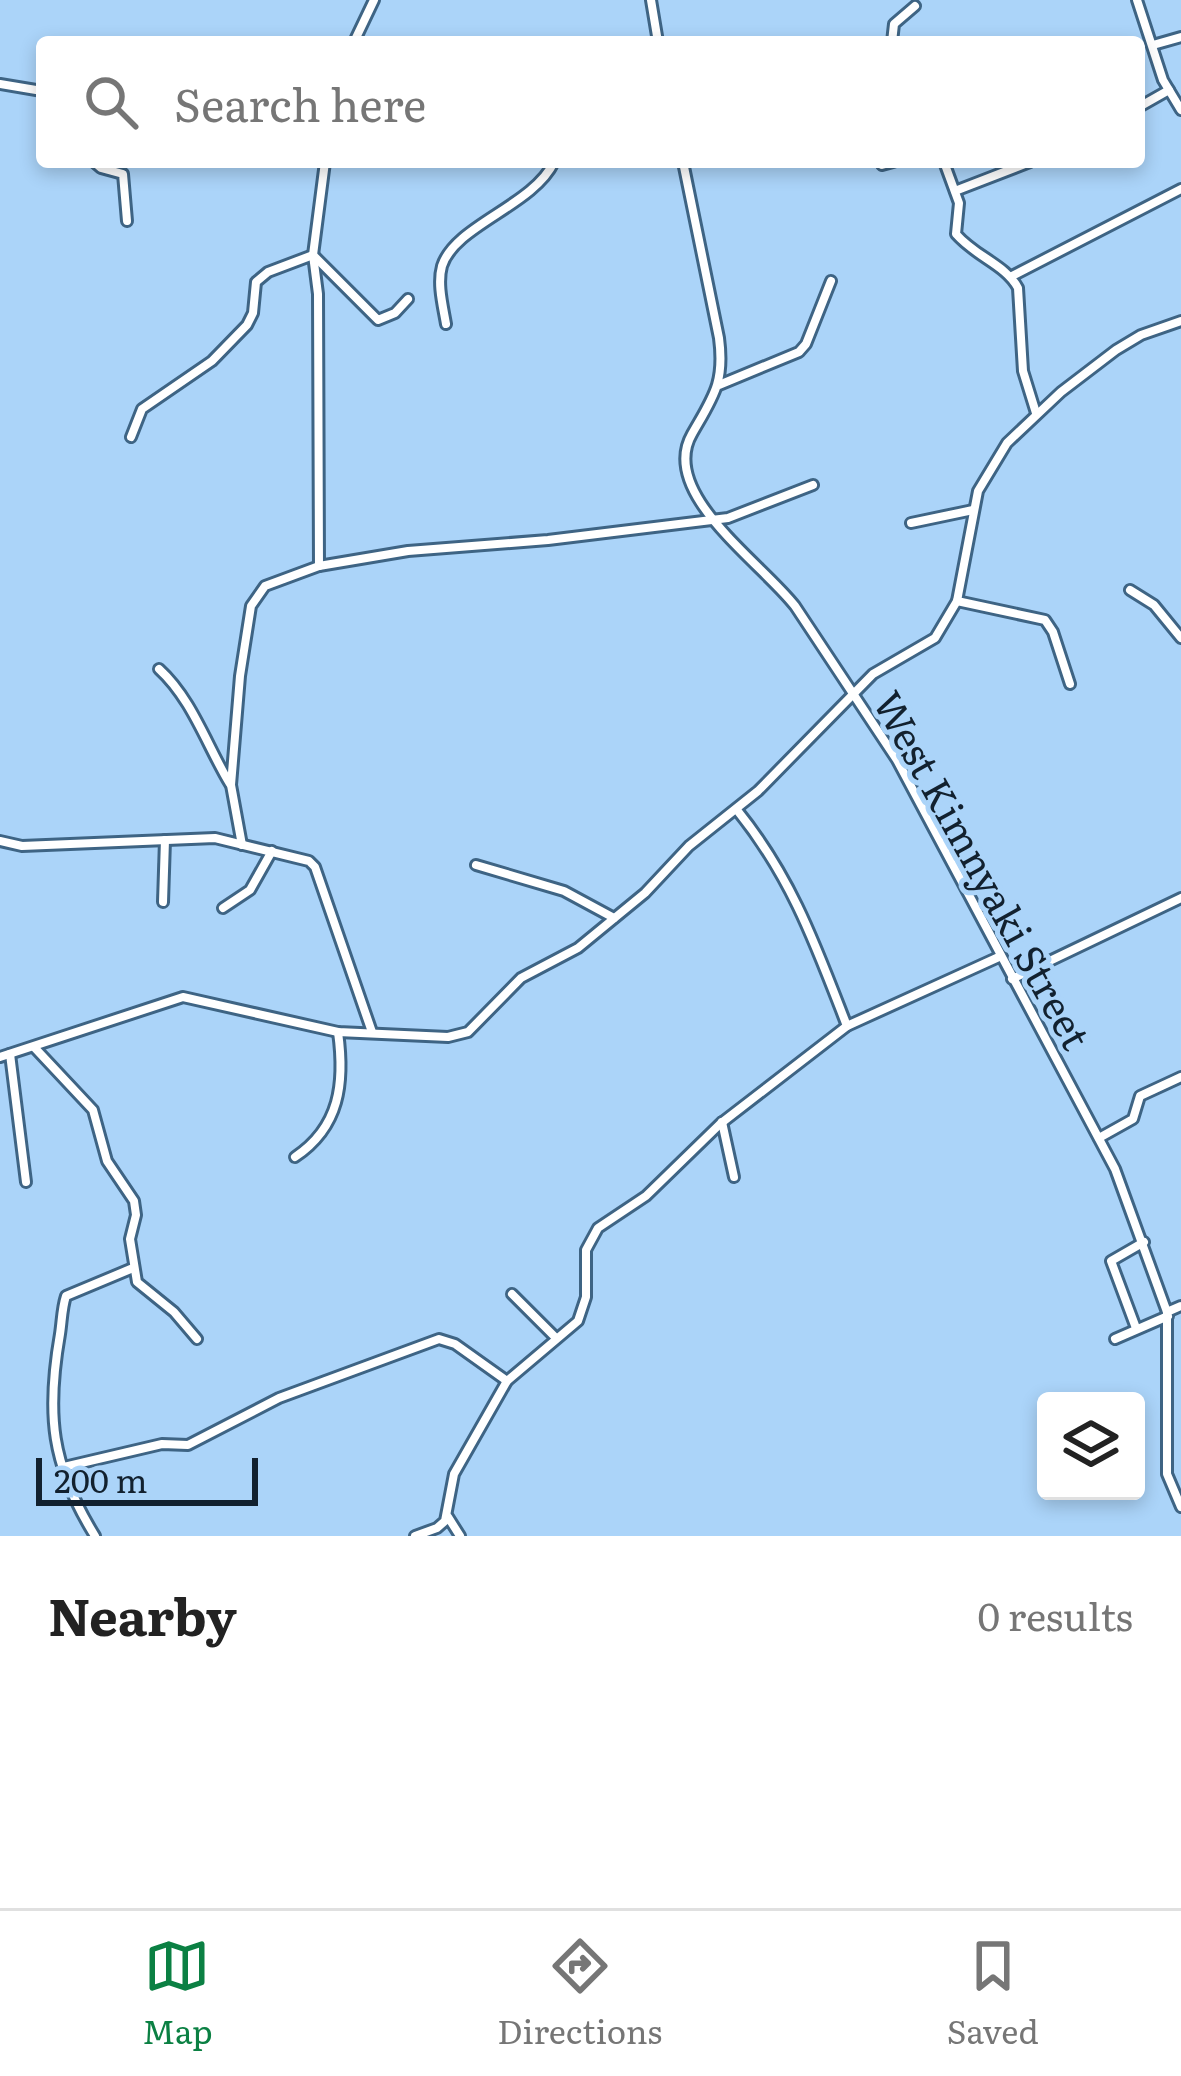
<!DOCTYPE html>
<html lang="en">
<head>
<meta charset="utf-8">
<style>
	body { margin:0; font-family:Literata,serif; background:#f2f2f2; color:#222 }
	.controls { position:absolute; right:36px; bottom:36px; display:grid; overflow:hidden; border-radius:12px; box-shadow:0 6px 18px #0003 }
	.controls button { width:108px; height:108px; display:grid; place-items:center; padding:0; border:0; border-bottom:3px solid #e0e0e0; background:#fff; color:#222; font:60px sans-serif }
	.scale { position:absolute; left:36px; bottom:30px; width:222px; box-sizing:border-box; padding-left:12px; border:6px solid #12212f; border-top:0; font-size:33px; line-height:42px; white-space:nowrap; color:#12212f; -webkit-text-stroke:9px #abd4f9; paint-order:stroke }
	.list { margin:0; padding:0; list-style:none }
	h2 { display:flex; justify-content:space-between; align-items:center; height:156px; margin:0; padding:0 48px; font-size:51px }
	h2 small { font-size:39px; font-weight:400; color:#767676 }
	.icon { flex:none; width:66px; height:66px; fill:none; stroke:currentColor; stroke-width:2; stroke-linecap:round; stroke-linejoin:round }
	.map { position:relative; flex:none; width:1181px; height:1536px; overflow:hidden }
	.search { position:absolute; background:#fff; box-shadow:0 6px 18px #0003; left:36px; right:36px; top:36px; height:132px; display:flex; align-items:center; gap:30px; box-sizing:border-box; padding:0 42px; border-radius:12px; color:#767676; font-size:45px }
	.sheet { height:372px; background:#fff }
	nav { display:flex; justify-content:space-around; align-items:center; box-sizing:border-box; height:168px; border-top:3px solid #e0e0e0; background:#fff; font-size:33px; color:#767676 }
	nav a { display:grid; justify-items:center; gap:6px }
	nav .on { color:#0b8043 }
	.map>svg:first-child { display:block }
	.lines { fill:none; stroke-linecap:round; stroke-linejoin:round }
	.minor-casing { stroke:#3e6484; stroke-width:14 }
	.minor { stroke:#fff; stroke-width:8 }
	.labels { text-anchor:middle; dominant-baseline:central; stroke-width:10; stroke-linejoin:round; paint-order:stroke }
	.street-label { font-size:39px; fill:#12212f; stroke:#abd4f9 }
</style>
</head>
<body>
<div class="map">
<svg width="1181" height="1536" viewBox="0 0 1181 1536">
	<rect width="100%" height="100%" fill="#abd4f9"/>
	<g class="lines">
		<g class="minor-casing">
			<g id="minor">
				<polyline points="651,0 658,42"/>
				<polyline points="1137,0 1163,80 1181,110"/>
				<polyline points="354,42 374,0"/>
				<polyline points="892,42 894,24 915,6"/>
				<polyline points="1153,45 1181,37"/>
				<polyline points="0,84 42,91"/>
				<polyline points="1139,107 1169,90"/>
				<polyline points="94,162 101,168 123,174 127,221"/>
				<path d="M683,162l36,176c6,45 -6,59 -27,96 -34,59 70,129 103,172l102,154 218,409 52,143v162l14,33"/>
				<path d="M944,162l15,41 -3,31c20,23 50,31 62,54l5,83 13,42"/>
				<polyline points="882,165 893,162"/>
				<polyline points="955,191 1030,162"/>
				<polyline points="1012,276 1181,189"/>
				<path d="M446,324c-3,-18 -9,-40 -4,-58 13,-41 91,-60 112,-104"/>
				<polyline points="719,385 799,352 806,344 831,281"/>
				<polyline points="131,437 142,409 212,361 247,325 253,313 256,282 268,272 313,255 378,320 395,313 408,299"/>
				<polyline points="911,523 973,510"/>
				<polyline points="319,566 318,294 313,255 325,162"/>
				<polyline points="1130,590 1154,605 1181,638"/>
				<polyline points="957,601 1045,620 1053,632 1070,684"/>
				<path d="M159,669c33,30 48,77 71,115"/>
				<path d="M737,810c55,68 79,136 110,216"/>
				<polyline points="0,841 22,846 215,838 309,861 315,867 372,1032"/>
				<polyline points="242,845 231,785 240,676 251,606 265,586 319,566 408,551 548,540 728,518 813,485"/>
				<polyline points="476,865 564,891 614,918"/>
				<polyline points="163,902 165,840"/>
				<polyline points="223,908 250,890 272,851"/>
				<polyline points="1012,979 1181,898"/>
				<polyline points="34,1047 93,1110 107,1161 134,1201 136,1215 130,1239 137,1282 174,1312 197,1339"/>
				<polyline points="10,1054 26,1182"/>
				<polyline points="0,1057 183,997 338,1032 448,1037 468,1032 521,978 578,948 645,893 689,846 758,791 873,674 935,638 957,601 978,491 1007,443 1061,392 1116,350 1141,335 1181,321"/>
				<polyline points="722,1122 734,1177"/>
				<polyline points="1099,1138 1133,1119 1140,1096 1181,1077"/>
				<path d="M295,1157c45,-30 50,-74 43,-125"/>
				<polyline points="512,1294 556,1338"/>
				<polyline points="1167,1312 1181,1306"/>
				<polyline points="1136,1328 1111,1261 1144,1242"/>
				<polyline points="1115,1339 1168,1316"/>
				<polyline points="64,1467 162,1444 188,1445 279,1398 439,1339 455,1344 507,1381"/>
				<polyline points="448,1517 460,1536"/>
				<path d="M95,1536c-44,-71 -49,-122 -35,-202 2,-13 2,-26 6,-38l67,-28"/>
				<polyline points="415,1536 437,1528 445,1521 454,1474 507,1381 578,1321 586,1297 586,1250 598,1228 646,1196 720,1124 847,1026 1001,956"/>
			</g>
		</g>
		<use href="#minor" class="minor"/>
	</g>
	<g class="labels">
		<g class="street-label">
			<text transform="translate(984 869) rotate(61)">West Kimnyaki Street</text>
		</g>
	</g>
</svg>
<div class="controls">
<button><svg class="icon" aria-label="layers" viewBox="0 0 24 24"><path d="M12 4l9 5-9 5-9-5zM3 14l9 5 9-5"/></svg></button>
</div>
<div class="scale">200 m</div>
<div class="search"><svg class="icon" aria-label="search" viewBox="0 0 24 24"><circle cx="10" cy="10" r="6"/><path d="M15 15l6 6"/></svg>Search here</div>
</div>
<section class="sheet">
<h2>Nearby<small>0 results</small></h2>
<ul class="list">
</ul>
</section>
<nav>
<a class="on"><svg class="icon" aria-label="map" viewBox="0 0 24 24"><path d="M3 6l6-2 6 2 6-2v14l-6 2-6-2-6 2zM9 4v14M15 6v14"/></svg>Map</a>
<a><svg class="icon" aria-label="directions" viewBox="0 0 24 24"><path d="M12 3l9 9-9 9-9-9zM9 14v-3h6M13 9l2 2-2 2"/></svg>Directions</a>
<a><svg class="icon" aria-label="saved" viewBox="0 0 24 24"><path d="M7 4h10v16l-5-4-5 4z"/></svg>Saved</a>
</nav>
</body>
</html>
